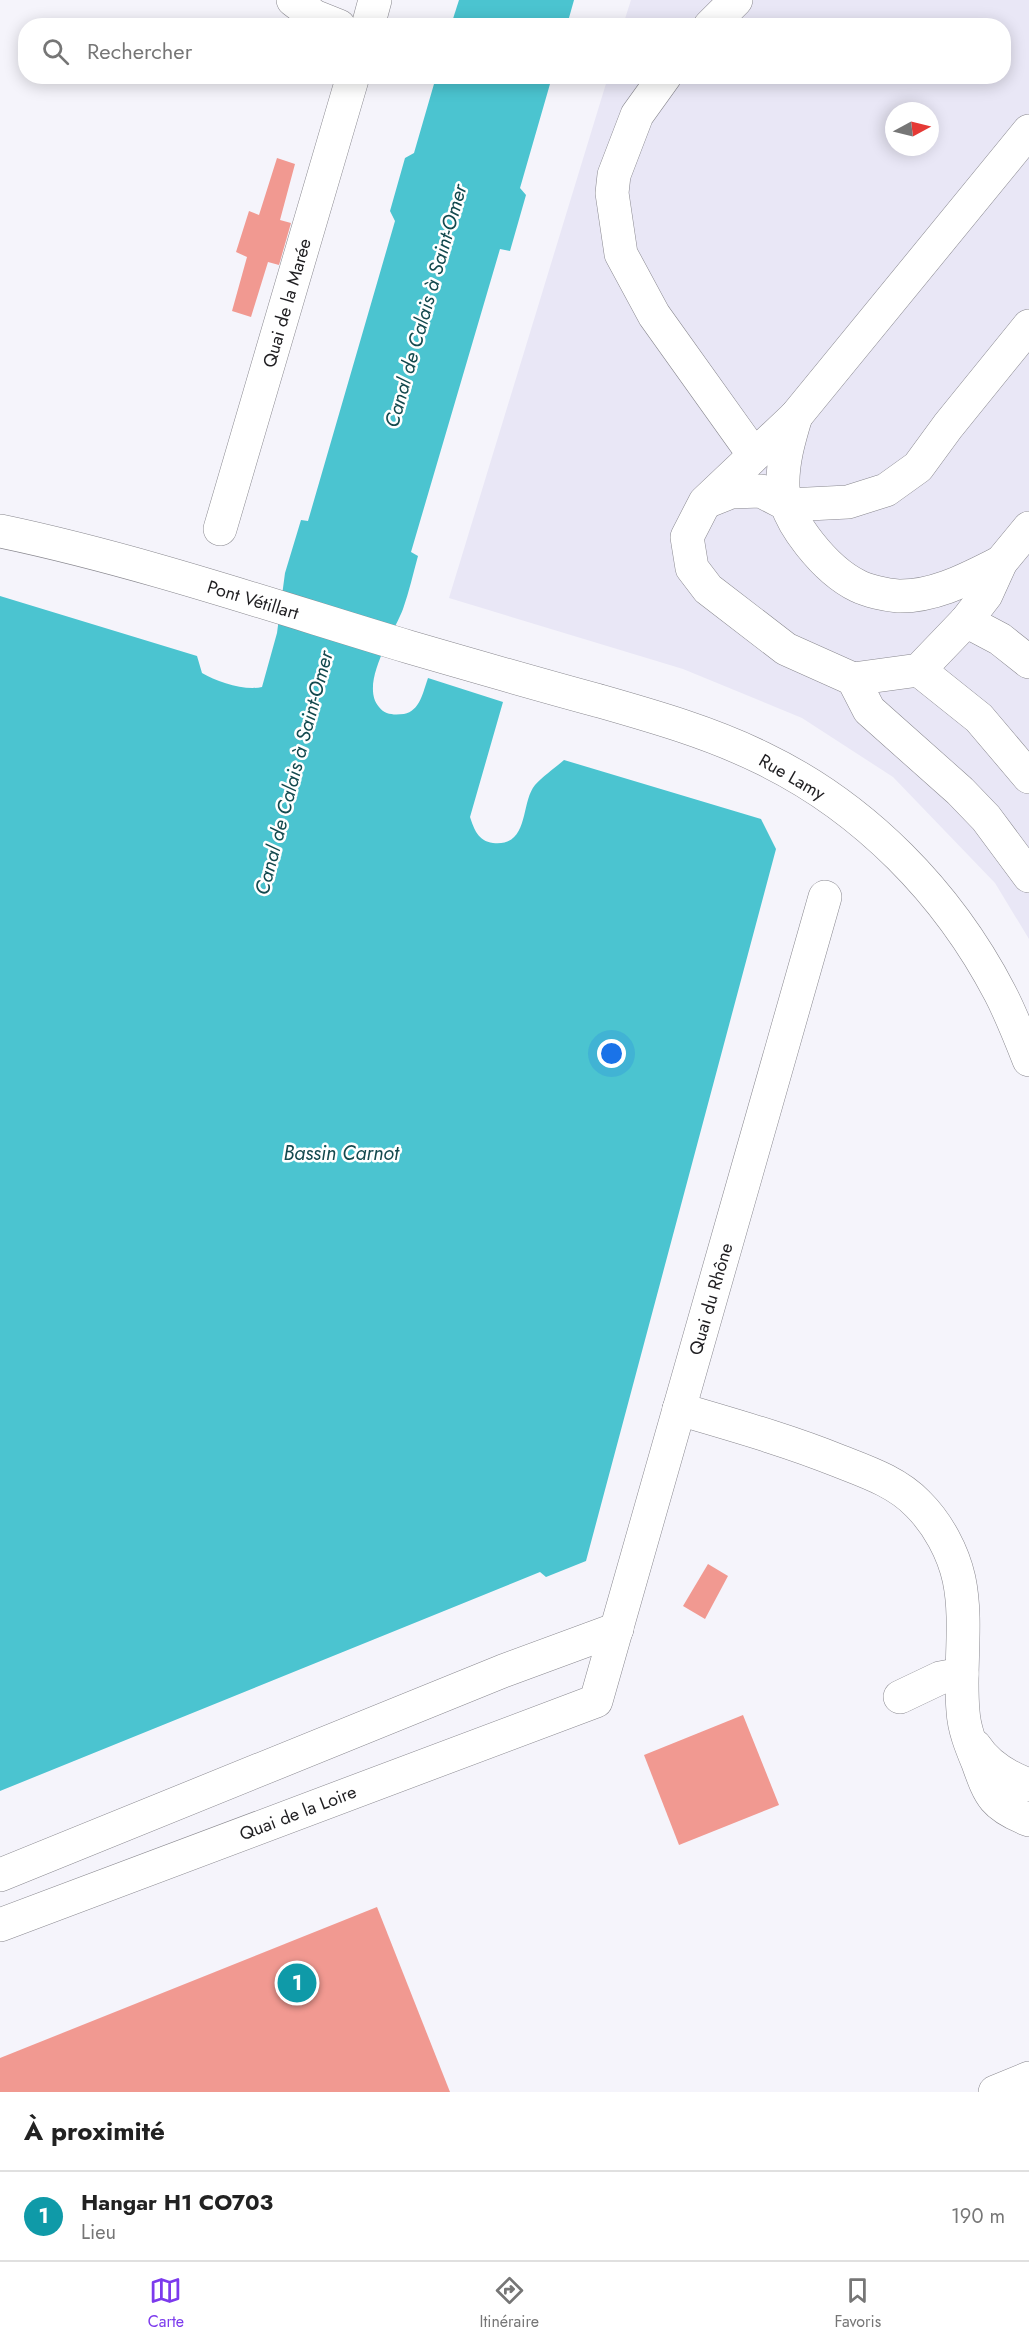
<!DOCTYPE html>
<html lang="fr">
<head>
<meta charset="utf-8">
<style>
	body { margin:0; font-family:Jost,sans-serif; background:#f2f2f2; color:#222 }
	.compass { position:absolute; left:885px; top:102px; width:54px; height:54px; border-radius:50%; background:#fff; box-shadow:0 3px 15px #0003; rotate:83deg }
	.you { position:absolute; left:612px; top:1054px; width:21px; height:21px; margin:-15px; border:4px solid #fff; border-radius:50%; background:#1a73e8; box-shadow:0 0 0 9px #1a73e833 }
	.badge { display:grid; place-items:center; width:39px; height:39px; border-radius:50%; background:#7c3aed; color:#fff; font-size:20px; font-weight:700 }
	.pin { position:absolute; translate:-50% -50%; border:3px solid #fff; box-shadow:0 2px 6px #0006 }
	.list { margin:0; padding:0; list-style:none }
	h2 { display:flex; justify-content:space-between; align-items:center; height:78px; margin:0; padding:0 24px; font-size:26px }
	h2 small { font-size:20px; font-weight:400; color:#767676 }
	.list li { display:grid; grid-template-columns:39px 1fr auto; gap:18px; align-items:center; box-sizing:border-box; height:90px; padding:0 24px; border-top:2px solid #e0e0e0 }
	.list b { display:block; font-size:22px; white-space:nowrap }
	.list p { margin:0; font-size:20px; white-space:nowrap; color:#767676 }
	.list em { font-size:20px; font-style:normal; color:#767676 }
	.icon { flex:none; width:33px; height:33px; fill:none; stroke:currentColor; stroke-width:2; stroke-linecap:round; stroke-linejoin:round }
	.map { position:relative; flex:none; width:1029px; height:2092px; overflow:hidden }
	.search { position:absolute; background:#fff; box-shadow:0 3px 15px #0003; left:18px; right:18px; top:18px; height:66px; display:flex; align-items:center; gap:15px; box-sizing:border-box; padding:0 21px; border-radius:24px; color:#767676; font-size:22px }
	.sheet { height:168px; background:#fff }
	nav { display:flex; justify-content:space-around; align-items:center; box-sizing:border-box; height:84px; border-top:2px solid #e0e0e0; background:#fff; font-size:16px; color:#767676 }
	nav a { display:grid; justify-items:center; gap:3px }
	nav .on { color:#7c3aed }
	.map>svg:first-child { display:block }
	.built { fill:#e9e7f6; fill-rule:evenodd }
	.water { fill:#4bc4d0 }
	.building { fill:#f19991 }
	.lines { fill:none; stroke-linecap:round; stroke-linejoin:round }
	.minor-casing { stroke:#89888f; stroke-width:34 }
	.minor { stroke:#fff; stroke-width:33 }
	.labels { text-anchor:middle; dominant-baseline:central; stroke-width:5; stroke-linejoin:round; paint-order:stroke }
	.street-label { font-size:18px; fill:#1f1e21; stroke:#fff }
	.water-label { font-size:20px; font-style:italic; fill:#13494e; stroke:#fff }
</style>
</head>
<body>
<div class="map">
<svg width="1029" height="2092" viewBox="0 0 1029 2092">
	<rect width="100%" height="100%" fill="#f5f4fb"/>
	<path class="built" d="M631,0h398v939l-34,-56 -102,-106 -91,-59 -119,-49 -234,-71 159,-521 396,-1v-50l-381,-1zM894,111h36v36h-36z"/>
	<g class="water">
		<polygon points="459,0 574,0 567,25 451,25"/>
		<path d="M436,77h116l-32,111 6,7 -16,56 -10,-2 -89,303 7,4c-5,18 -9,36 -15,53 -9,24 -44,75 -24,98 6,8 15,8 25,7 16,-3 19,-22 24,-36l75,24 -33,115c4,12 8,24 23,26 37,4 27,-40 42,-58 8,-9 20,-17 29,-25l197,59 15,30 -190,712 -40,16 -6,-5 -540,219v-1195l197,60 5,17c15,9 43,18 60,14l15,-54 8,-60 16,-53 7,1 87,-300 -5,-10 15,-53 9,-5z"/>
	</g>
	<g class="building">
		<polygon points="277,158 295,164 280,220 291,223 279,265 268,262 251,317 232,311 247,257 236,252 249,211 259,215"/>
		<polygon points="708,1564 728,1576 705,1619 683,1606"/>
		<polygon points="743,1715 779,1805 679,1845 644,1755"/>
		<polygon points="377,1907 450,2092 0,2092 0,2058"/>
	</g>
	<g class="lines">
		<g class="minor-casing">
			<g id="minor">
				<polyline points="293,0 314,16 339,26"/>
				<polyline points="368,26 375,0"/>
				<polyline points="710,26 736,0"/>
				<polyline points="665,76 637,115 614,175 612,193 621,254 654,315 754,455"/>
				<polyline points="1029,131 796,416 705,502 687,537 692,568 708,589 786,649 853,679 919,670 966,621 986,595 1001,562 1029,528"/>
				<path d="M796,416c-7,23 -14,47 -13,71 2,35 44,84 75,99 10,5 28,9 40,10 37,1 71,-18 103,-34"/>
				<polyline points="706,502 731,492 761,491 788,505 848,502 886,490 918,467 948,426 1029,326"/>
				<polyline points="220,529 353,76"/>
				<path d="M0,531c138,29 273,75 409,116 62,18 124,36 187,53 56,16 113,32 166,58 102,49 186,135 238,235 11,21 20,44 29,67"/>
				<polyline points="966,621 1000,639 1029,662"/>
				<polyline points="919,670 979,718 1029,777"/>
				<polyline points="853,679 869,710 960,791 986,818 1029,876"/>
				<path d="M679,1409c54,16 108,31 160,52 28,11 58,21 79,43 20,20 35,48 41,75 9,43 0,88 4,132 1,18 8,35 15,52 12,34 16,43 51,57"/>
				<polyline points="900,1697 940,1678 962,1674"/>
				<path d="M975,1746c13,20 32,31 54,39"/>
				<polyline points="0,1875 503,1671 617,1629"/>
				<polyline points="0,1925 596,1701 825,897"/>
				<polyline points="995,2092 1029,2078"/>
			</g>
		</g>
		<use href="#minor" class="minor"/>
	</g>
	<g class="labels">
		<g class="street-label">
			<text transform="translate(287 303) rotate(-74)">Quai de la Marée</text>
			<text transform="translate(253 600) rotate(17)">Pont Vétillart</text>
			<text transform="translate(792 777) rotate(30)">Rue Lamy</text>
			<text transform="translate(711 1299) rotate(-74)">Quai du Rhône</text>
			<text transform="translate(298 1813) rotate(-21)">Quai de la Loire</text>
		</g>
		<g class="water-label">
			<text transform="translate(426 306) rotate(-74)">Canal de Calais à Saint-Omer</text>
			<text transform="translate(294 773) rotate(-75)">Canal de Calais à Saint-Omer</text>
			<text x="341" y="1153">Bassin Carnot</text>
		</g>
	</g>
</svg>
<svg class="compass" viewBox="-18 -18 36 36"><path d="M0-13l5 13h-10z" fill="#e53935"/><path d="M0 13l5-13h-10z" fill="#767676"/></svg>
<div class="you"></div>
<div class="pin badge" style="left:297px;top:1983px;background:#0f9aa8">1</div>
<div class="search"><svg class="icon" aria-label="search" viewBox="0 0 24 24"><circle cx="10" cy="10" r="6"/><path d="M15 15l6 6"/></svg>Rechercher</div>
</div>
<section class="sheet">
<h2>À proximité<small></small></h2>
<ul class="list">
<li><span class="badge" style="background:#0f9aa8">1</span><div><b>Hangar H1 CO703</b><p>Lieu</p></div><em>190 m</em></li>
</ul>
</section>
<nav>
<a class="on"><svg class="icon" aria-label="map" viewBox="0 0 24 24"><path d="M3 6l6-2 6 2 6-2v14l-6 2-6-2-6 2zM9 4v14M15 6v14"/></svg>Carte</a>
<a><svg class="icon" aria-label="directions" viewBox="0 0 24 24"><path d="M12 3l9 9-9 9-9-9zM9 14v-3h6M13 9l2 2-2 2"/></svg>Itinéraire</a>
<a><svg class="icon" aria-label="saved" viewBox="0 0 24 24"><path d="M7 4h10v16l-5-4-5 4z"/></svg>Favoris</a>
</nav>
</body>
</html>
